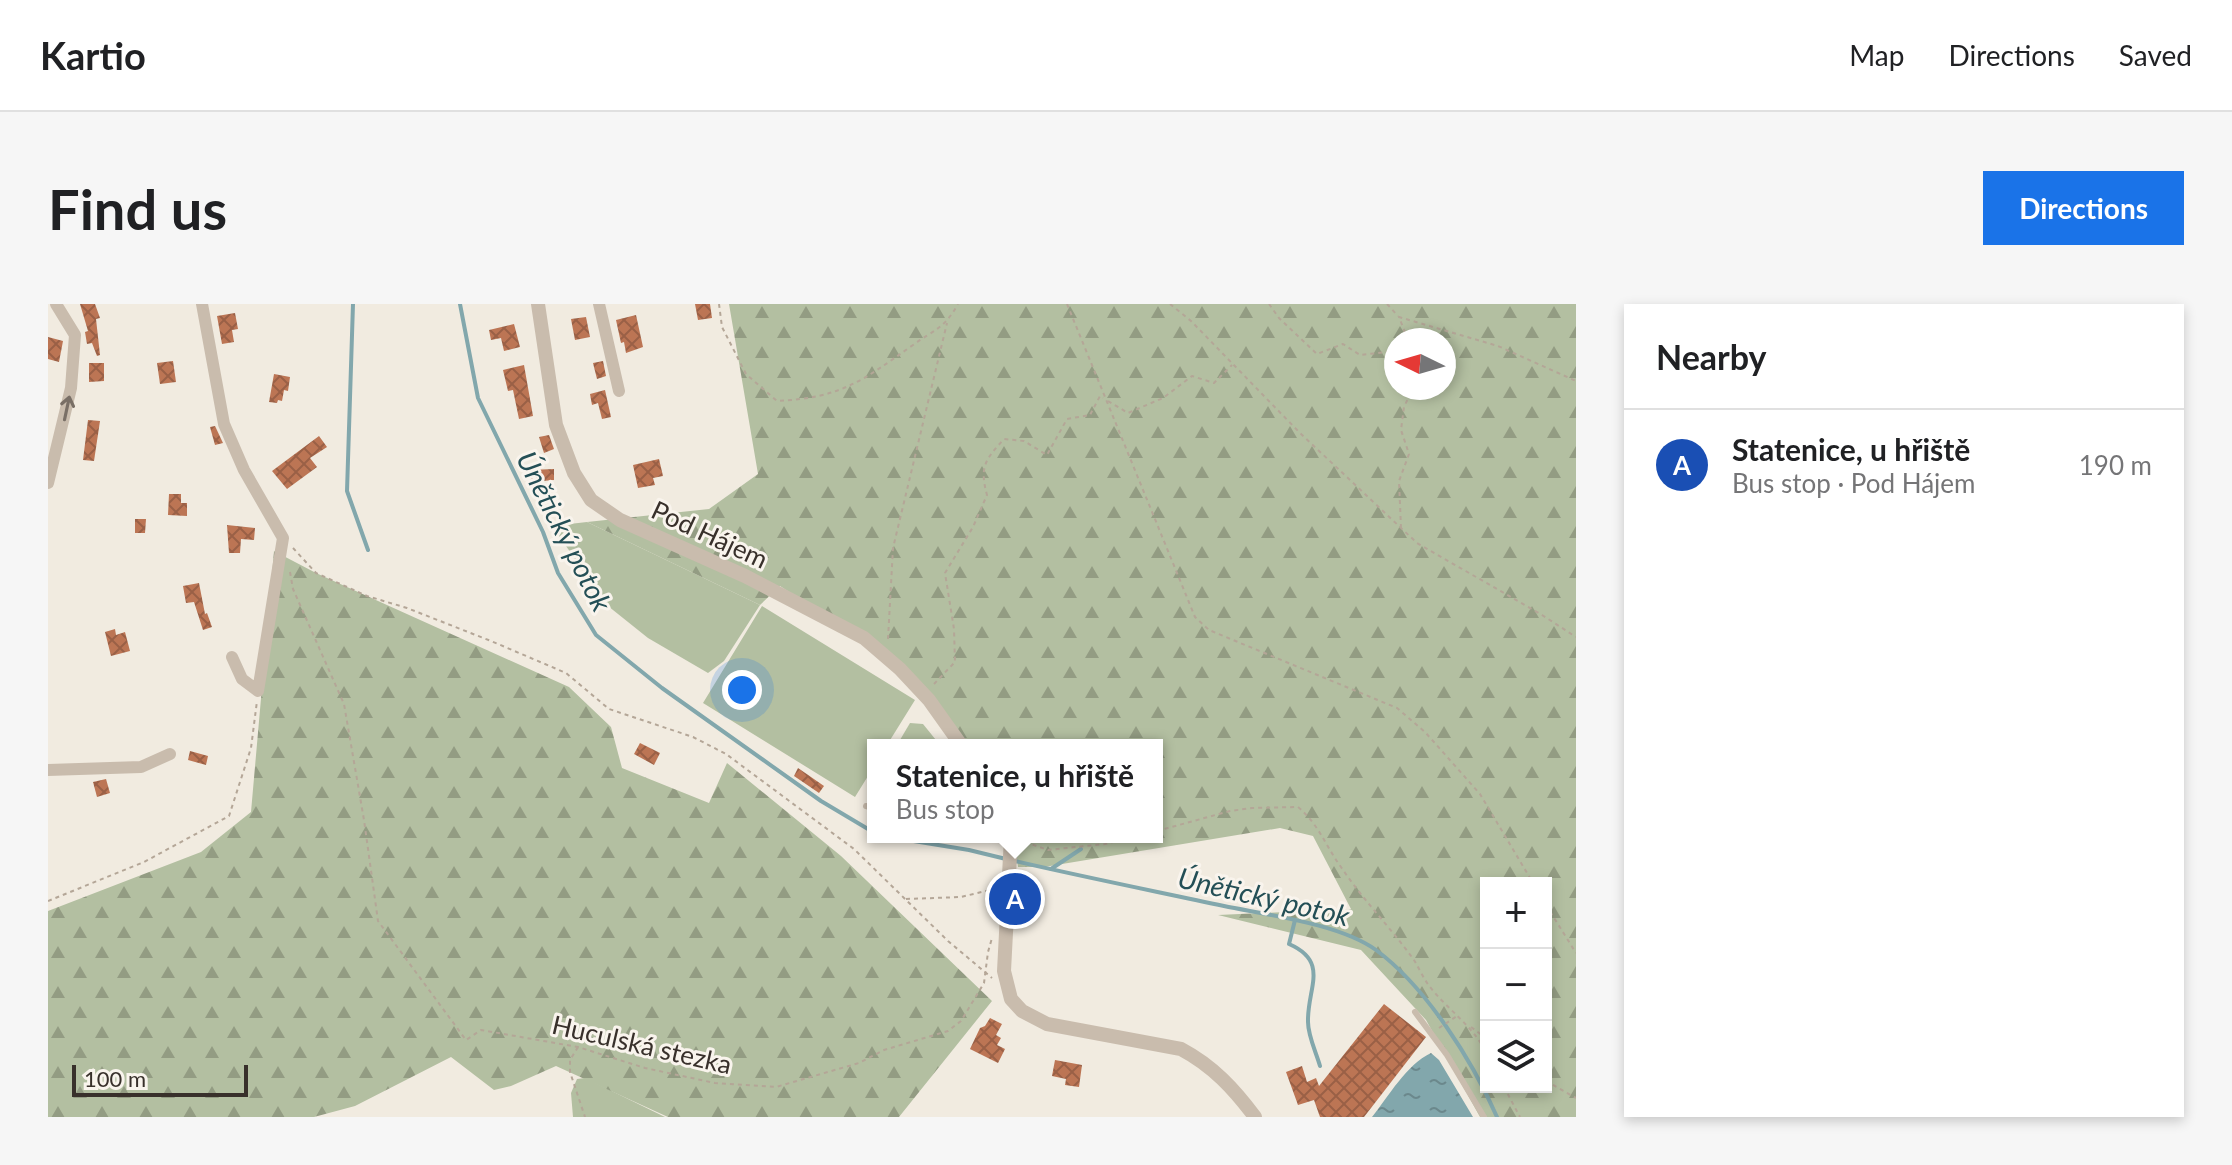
<!DOCTYPE html>
<html lang="en">
<head>
<meta charset="utf-8">
<style>
	body { margin:0; font-family:Lato,sans-serif; background:#f6f6f6; color:#202124 }
	.controls { position:absolute; right:24px; bottom:24px; display:grid; overflow:hidden; border-radius:0px; box-shadow:0 4px 12px #0003 }
	.controls button { width:72px; height:72px; display:grid; place-items:center; padding:0; border:0; border-bottom:2px solid #e0e0e0; background:#fff; color:#202124; font:40px sans-serif }
	.compass { position:absolute; left:1336px; top:24px; width:72px; height:72px; border-radius:50%; background:#fff; box-shadow:0 4px 12px #0003; rotate:275deg }
	.scale { position:absolute; left:24px; bottom:20px; width:176px; box-sizing:border-box; padding-left:8px; border:4px solid #38302b; border-top:0; font-size:22px; line-height:28px; white-space:nowrap; color:#38302b; -webkit-text-stroke:6px #f9f4ed; paint-order:stroke }
	.you { position:absolute; left:694px; top:386px; width:28px; height:28px; margin:-20px; border:6px solid #fff; border-radius:50%; background:#1a73e8; box-shadow:0 0 0 12px #1a73e833 }
	.badge { display:grid; place-items:center; width:52px; height:52px; border-radius:50%; background:#1a73e8; color:#fff; font-size:26px; font-weight:700 }
	.pin { position:absolute; translate:-50% -50%; border:4px solid #fff; box-shadow:0 2px 8px #0006 }
	.popup { position:absolute; left:819px; top:435px; width:296px; height:104px; box-sizing:border-box; display:grid; place-content:center; border-radius:0px; background:#fff; filter:drop-shadow(0 2px 6px #0005); font-size:26px; white-space:nowrap; color:#757577 }
	.popup b { font-size:30px; color:#202124 }
	.popup::after { content:''; position:absolute; left:50%; top:100%; margin-left:-16px; border:16px solid transparent; border-top-color:#fff }
	.list { margin:0; padding:0; list-style:none }
	h2 { display:flex; justify-content:space-between; align-items:center; height:104px; margin:0; padding:0 32px; font-size:34px }
	h2 small { font-size:26px; font-weight:400; color:#757577 }
	.list li { display:grid; grid-template-columns:52px 1fr auto; gap:24px; align-items:center; box-sizing:border-box; height:112px; padding:0 32px; border-top:2px solid #e0e0e0 }
	.list b { display:block; font-size:30px; white-space:nowrap }
	.list p { margin:0; font-size:26px; white-space:nowrap; color:#757577 }
	.list em { font-size:26px; font-style:normal; color:#757577 }
	.icon { flex:none; width:44px; height:44px; fill:none; stroke:currentColor; stroke-width:2; stroke-linecap:round; stroke-linejoin:round }
	.map { position:relative; flex:none; width:1528px; height:813px; overflow:hidden; border-radius:0px }
	header { display:flex; align-items:center; gap:48px; box-sizing:border-box; height:112px; padding:0 40px; background:#fff; border-bottom:2px solid #e0e0e0 }
	header strong { font-size:38px }
	nav { display:flex; gap:44px; margin-inline-start:auto; font-size:28px }
	.intro { display:flex; align-items:center; justify-content:space-between; box-sizing:border-box; height:192px; padding:0 48px }
	h1 { margin:0; font-size:56px }
	.button { padding:20px 36px; border-radius:0px; background:#1a73e8; color:#fff; font-size:28px; font-weight:700 }
	main { display:flex; gap:48px; padding:0 48px }
	aside { flex:1; background:#fff; border-radius:0px; box-shadow:0 4px 12px #0003 }
	.map>svg:first-child { display:block }
	.grass { fill:#b3bfa1 }
	.forest { fill:url(#forest-firs); fill-rule:evenodd }
	.water { fill:url(#water-ripples) }
	.lines { fill:none; stroke-linecap:round; stroke-linejoin:round }
	.stream { stroke:#82a7ac; stroke-width:4 }
	.building { fill:url(#building-cross-hatch) }
	.path { stroke:#b4a697; stroke-width:2; stroke-dasharray:4 4; stroke-linecap:butt }
	.service { stroke:#c9bcad; stroke-width:6 }
	.minor { stroke:#c9bcad; stroke-width:12 }
	.tertiary { stroke:#c9bcad; stroke-width:14 }
	.oneway { stroke:#796f66 }
	.labels { text-anchor:middle; dominant-baseline:central; stroke-width:6; stroke-linejoin:round; paint-order:stroke }
	.street-label { font-size:26px; fill:#38302b; stroke:#f9f4ed }
	.water-label { font-size:28px; font-style:italic; fill:#244f56; stroke:#f9f4ed }
</style>
</head>
<body>
<header>
<strong>Kartio</strong>
<nav><a>Map</a><a>Directions</a><a>Saved</a></nav>
</header>
<div class="intro"><h1>Find us</h1><a class="button">Directions</a></div>
<main>
<div class="map">
<svg width="1528" height="813" viewBox="0 0 1528 813">
	<defs>
		<pattern id="forest-firs" width="22" height="20" patternUnits="userSpaceOnUse" patternTransform="scale(2)"><rect width="22" height="20" fill="#b3bfa1"/><path d="M5 1l3.5 6h-7zM16 11l3.5 6h-7z" fill="#939c83"/></pattern>
		<pattern id="water-ripples" width="26" height="14" patternUnits="userSpaceOnUse" patternTransform="scale(2)"><rect width="26" height="14" fill="#82a7ac"/><path d="M2 4q2-2 4 0t4 0M15 11q2-2 4 0t4 0" fill="none" stroke="#6b888c"/></pattern>
		<pattern id="building-cross-hatch" width="8" height="8" patternUnits="userSpaceOnUse" patternTransform="scale(2)"><rect width="8" height="8" fill="#bc7554"/><path d="M0 0l8 8M0 8l8-8" fill="none" stroke="#9a6046"/></pattern>
	</defs>
	<rect width="100%" height="100%" fill="#f1ebe0"/>
	<g class="grass">
		<polygon points="539,218 712,301 676,357 660,369 600,334 560,302 504,222"/>
		<polygon points="714,302 867,396 839,441 825,441 825,464 807,493 655,399"/>
		<polygon points="862,419 875,420 892,441 849,441"/>
		<polygon points="537,774 617,813 525,813 523,789 529,775"/>
	</g>
	<g class="forest">
		<path d="M681,0h847v813h-96l-54,-97 -65,-70 -143,-35 133,-6 -38,-73 -33,-8 -236,39h-26l-4,-30h143v-92h-189l-73,-82 -115,-77 -20,19 -173,-83 122,-13 49,-35zM1348,36h48v48h-48zM1438,579h60v204h-60z"/>
		<polygon points="226,247 268,269 521,383 563,423 574,464 661,499 679,459 793,552 944,697 851,813 620,813 508,762 463,782 446,786 403,753 307,802 266,813 0,813 0,607 153,548 203,508"/>
	</g>
	<path class="water" d="M1383,749l8,7 34,57h-101c17,-21 34,-52 59,-64z"/>
	<g class="lines">
		<g class="stream">
			<polyline points="305,0 299,187 320,246"/>
			<polyline points="412,0 430,94 495,228 510,269 548,331 614,384 773,497 825,528"/>
			<polyline points="841,533 921,546 958,555"/>
			<path d="M967,557c69,16 139,30 209,45 44,9 116,18 152,44 50,37 96,110 121,167"/>
			<polyline points="1003,565 1033,545"/>
			<path d="M1247,616l-6,24c41,18 18,44 19,78 0,14 8,30 12,44"/>
		</g>
	</g>
	<g class="building">
		<polygon points="32,0 47,0 52,14 48,15 52,51 49,52 44,39 39,40 37,28 40,27"/>
		<polygon points="647,0 662,0 664,14 650,16"/>
		<polygon points="187,9 190,25 184,26 186,38 174,40 169,12"/>
		<polygon points="588,11 595,43 578,49 576,38 573,39 568,16"/>
		<polygon points="538,13 542,33 527,36 523,15"/>
		<polygon points="466,20 472,43 456,47 453,34 443,36 441,26"/>
		<polygon points="0,33 15,37 11,58 0,55"/>
		<polygon points="125,57 128,78 112,80 109,59"/>
		<polygon points="555,57 558,72 549,75 545,59"/>
		<polygon points="41,59 56,59 56,77 41,78"/>
		<polygon points="476,61 485,112 471,115 465,86 460,87 455,66"/>
		<polygon points="226,70 242,73 240,87 236,86 234,97 230,96 229,99 221,98"/>
		<polygon points="557,86 563,113 554,115 550,99 544,101 542,90"/>
		<polygon points="40,116 52,117 46,157 35,156"/>
		<polygon points="167,122 175,139 167,141 162,123"/>
		<polygon points="501,131 506,145 496,149 491,133"/>
		<polygon points="271,132 279,143 262,154 269,163 239,185 224,167"/>
		<polygon points="611,155 615,172 605,174 607,181 590,184 585,161"/>
		<polygon points="506,165 506,176 483,178 482,166"/>
		<polygon points="121,190 133,190 133,199 139,199 139,212 120,211"/>
		<polygon points="87,215 98,215 97,229 87,229"/>
		<polygon points="179,221 207,224 206,236 193,235 192,249 181,249"/>
		<polygon points="151,279 157,310 159,309 164,323 155,326 146,298 138,299 135,282"/>
		<polygon points="67,325 68,331 77,328 82,347 63,352 57,328"/>
		<polygon points="592,439 612,449 606,461 586,450"/>
		<polygon points="142,447 160,452 158,461 140,456"/>
		<polygon points="750,464 776,482 771,489 746,472"/>
		<polygon points="58,475 62,489 49,493 45,478"/>
		<polygon points="1336,700 1378,733 1316,813 1272,813 1266,796 1250,801 1238,768 1254,762 1259,778 1268,774 1271,782"/>
		<polygon points="942,714 954,720 948,731 953,734 949,741 957,745 950,759 922,745 932,724 937,722"/>
		<polygon points="1007,756 1034,761 1031,783 1017,781 1018,775 1004,772"/>
	</g>
	<g class="lines">
		<g class="path">
			<path d="M671,0l3,23 24,47 31,27c64,-3 85,-20 136,-56 22,-16 31,-16 45,-41"/>
			<polyline points="1019,0 1147,313 1161,326 1349,404 1377,428 1432,490 1485,579"/>
			<polyline points="1122,0 1143,17 1252,129 1369,239 1494,311 1528,333"/>
			<polyline points="1221,0 1231,14 1269,50 1295,40 1312,51 1348,47"/>
			<polyline points="1339,0 1350,12"/>
			<polyline points="1360,36 1351,13 1450,42 1528,77"/>
			<polyline points="1060,97 1080,109 1115,94 1144,72 1166,79 1184,61"/>
			<polyline points="1353,224 1351,177 1361,150 1353,126 1356,103 1365,84"/>
			<polyline points="245,244 268,269 319,292 359,304 443,337 518,369 561,405 645,433 678,450 806,545 900,637 944,674"/>
			<polyline points="242,268 245,285 296,400 316,516 330,617 418,736 433,726 530,743 597,764 667,779 728,783 811,759 836,746 900,727 913,717 936,679 940,648 944,634"/>
			<polyline points="840,335 845,244 899,19"/>
			<path d="M886,380l21,-22 -1,-33 -9,-56 28,-46 14,-32c-8,-29 -1,-36 17,-56l20,2 23,14 20,-36 23,-4 10,-19 3,2"/>
			<path d="M1109,527l73,-20 22,-3 46,-1c22,19 27,38 43,60 22,33 50,61 73,93 5,8 9,18 16,27 18,23 42,38 56,65"/>
			<polyline points="977,538 1000,546 1057,540 1085,533"/>
			<polyline points="858,595 913,593 946,585"/>
			<polyline points="0,597 96,558 181,512 203,444 209,397"/>
			<polyline points="1498,601 1528,649"/>
			<polyline points="1423,723 1438,734"/>
			<polyline points="1391,724 1409,712"/>
			<polyline points="530,743 522,756 522,768 537,813"/>
			<polyline points="1498,777 1528,794"/>
			<polyline points="1456,783 1472,813"/>
		</g>
		<g class="service">
			<polyline points="818,502 825,504"/>
			<polyline points="1367,708 1399,751 1436,813"/>
		</g>
		<g class="minor">
			<polyline points="154,0 176,120 196,166 235,234 210,387 194,375 184,353"/>
			<polyline points="551,0 571,87"/>
			<polyline points="0,179 23,84 27,31 8,0"/>
			<polyline points="0,466 93,463 122,450"/>
		</g>
		<g class="tertiary">
			<polyline points="490,0 508,121 526,169 543,196 572,216 697,272 816,334 852,365 881,396 913,441"/>
			<path d="M963,533l-7,134 7,28 11,12 25,13 134,25c32,17 53,40 74,68"/>
		</g>
	</g>
	<defs><path id="oneway-shaft" d="M-6 0H5M1.5-3L5.5 0L1.5 3" fill="none" stroke-width="1.6" stroke-linecap="round" stroke-linejoin="round" transform="scale(2)"/></defs>
	<use class="oneway" href="#oneway-shaft" transform="translate(19 104) rotate(-78)"/>
	<g class="labels">
		<g class="street-label">
			<text transform="translate(662 230) rotate(25)">Pod Hájem</text>
			<text transform="translate(594 740) rotate(13)">Huculská stezka</text>
		</g>
		<g class="water-label">
			<text transform="translate(517 227) rotate(63)">Únětický potok</text>
			<text transform="translate(1216 592) rotate(13)">Únětický potok</text>
		</g>
	</g>
</svg>
<div class="controls">
<button>+</button>
<button>−</button>
<button><svg class="icon" aria-label="layers" viewBox="0 0 24 24"><path d="M12 4l9 5-9 5-9-5zM3 14l9 5 9-5"/></svg></button>
</div>
<svg class="compass" viewBox="-18 -18 36 36"><path d="M0-13l5 13h-10z" fill="#e53935"/><path d="M0 13l5-13h-10z" fill="#757577"/></svg>
<div class="scale">100 m</div>
<div class="you"></div>
<div class="pin badge" style="left:967px;top:595px;background:#1a4fb4">A</div>
<div class="popup"><b>Statenice, u hřiště</b>Bus stop</div>
</div>
<aside>
<h2>Nearby<small></small></h2>
<ul class="list">
<li><span class="badge" style="background:#1a4fb4">A</span><div><b>Statenice, u hřiště</b><p>Bus stop · Pod Hájem</p></div><em>190 m</em></li>
</ul>
</aside>
</main>
</body>
</html>
